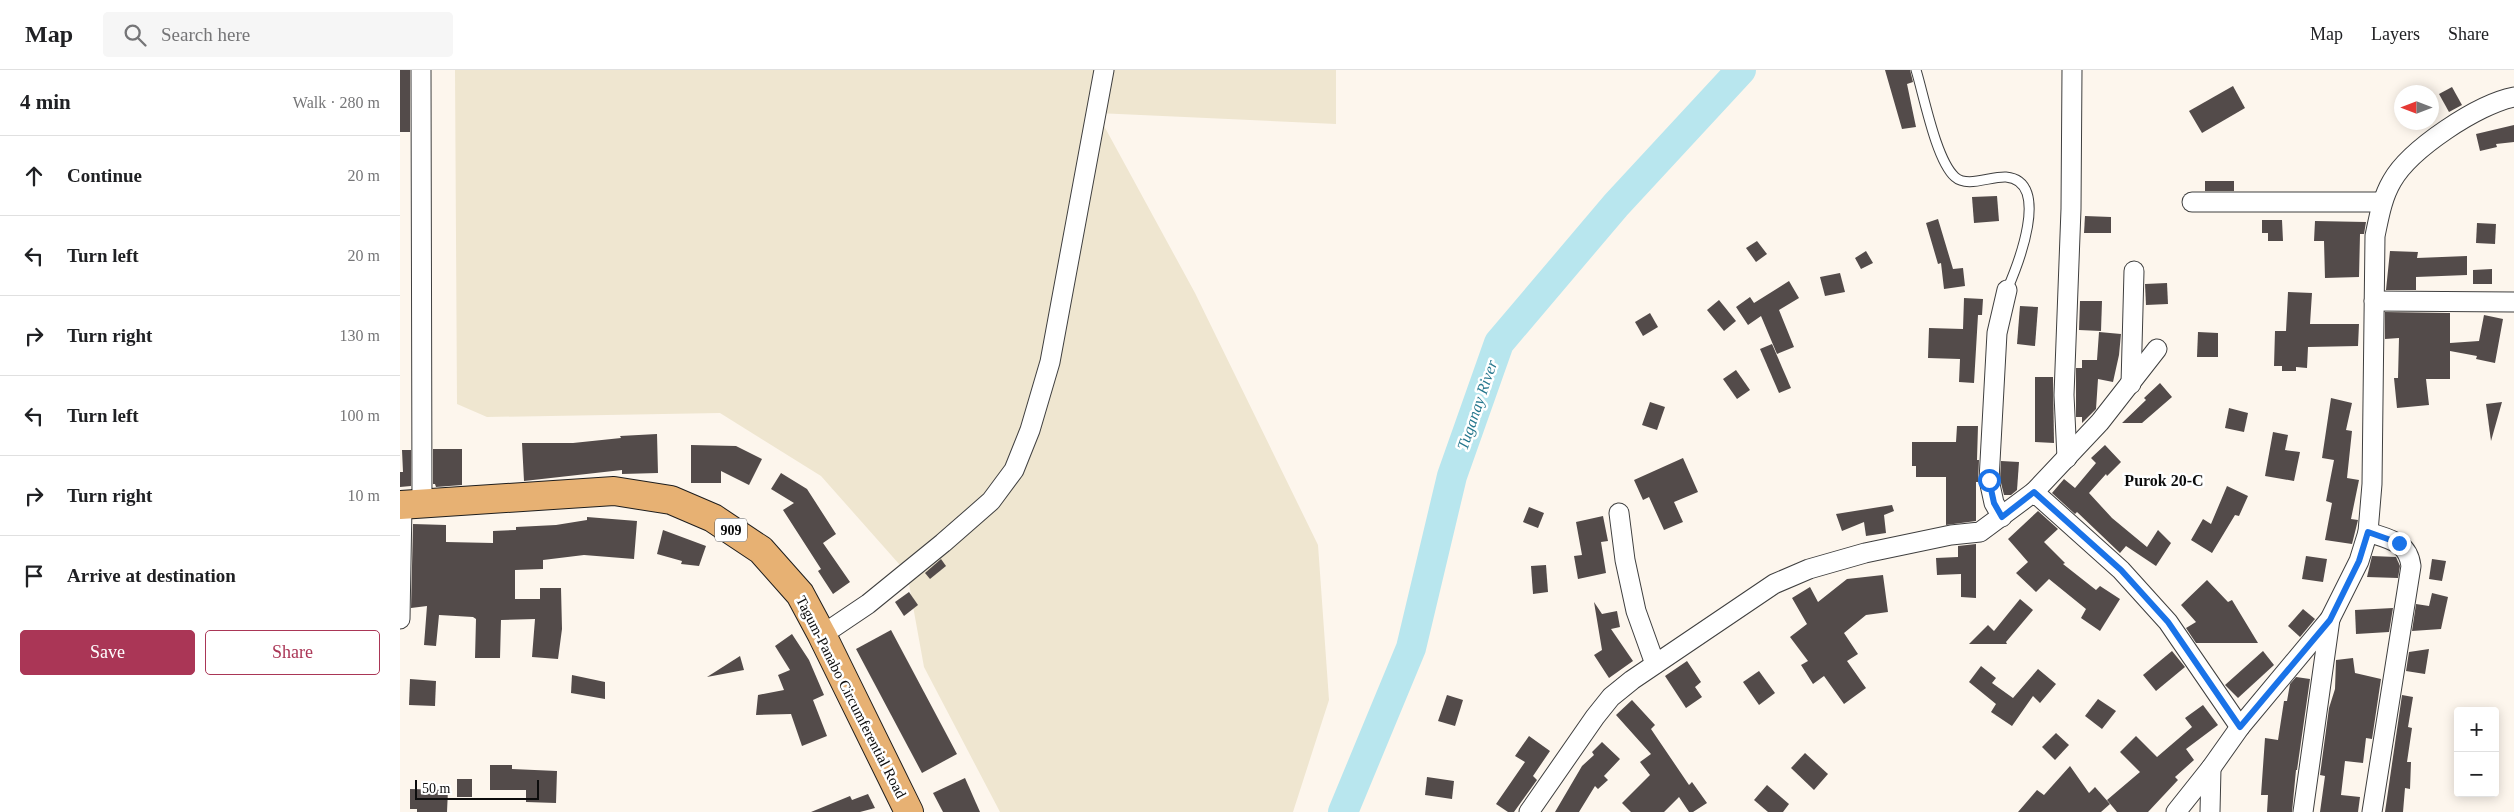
<!DOCTYPE html>
<html lang="en">
<head>
<meta charset="utf-8">
<style>
	body { margin:0; font-family:"Times New Roman",serif; background:#f6f6f6; color:#202124 }
	.controls { position:absolute; right:15px; bottom:15px; display:grid; overflow:hidden; border-radius:5px; box-shadow:0 2px 12px #0003 }
	.controls button { width:45px; height:45px; display:grid; place-items:center; padding:0; border:0; border-bottom:1px solid #e0e0e0; background:#fff; color:#202124; font:25px sans-serif }
	.compass { position:absolute; left:1994px; top:15px; width:45px; height:45px; border-radius:50%; background:#fff; box-shadow:0 2px 12px #0003; rotate:270deg }
	.scale { position:absolute; left:15px; bottom:12px; width:124px; box-sizing:border-box; padding-left:5px; border:2px solid #0c0c0c; border-top:0; font-size:14px; line-height:18px; white-space:nowrap; color:#0c0c0c; -webkit-text-stroke:4px #fff; paint-order:stroke }
	.stop { position:absolute; width:15px; height:15px; margin:-11px; border:4px solid #1a73e8; border-radius:50%; background:#fff }
	.stop.end { background:#1a73e8; border-color:#fff; box-shadow:0 1px 5px #0008 }
	.list { margin:0; padding:0; list-style:none }
	h2 { display:flex; justify-content:space-between; align-items:center; height:65px; margin:0; padding:0 20px; font-size:21px }
	h2 small { font-size:16px; font-weight:400; color:#757577 }
	.list li { display:grid; grid-template-columns:32px 1fr auto; gap:15px; align-items:center; box-sizing:border-box; height:80px; padding:0 20px; border-top:1px solid #e0e0e0 }
	.list b { display:block; font-size:19px; white-space:nowrap }
	.list em { font-size:16px; font-style:normal; color:#757577 }
	.actions { display:flex; gap:10px; padding:15px 20px }
	.actions a { flex:1; padding:11px 0; border:1px solid #aa3656; border-radius:5px; text-align:center; font-size:18px; color:#aa3656 }
	.actions .main { background:#aa3656; color:#fff }
	.icon { flex:none; width:28px; height:28px; fill:none; stroke:currentColor; stroke-width:2; stroke-linecap:round; stroke-linejoin:round }
	.map { position:relative; flex:none; width:2114px; height:742px; overflow:hidden }
	header { display:flex; align-items:center; gap:30px; box-sizing:border-box; height:70px; padding:0 25px; background:#fff; border-bottom:1px solid #e0e0e0 }
	header strong { font-size:24px }
	nav { display:flex; gap:28px; margin-inline-start:auto; font-size:18px }
	.search { width:350px; height:45px; background:#f6f6f6; display:flex; align-items:center; gap:12px; box-sizing:border-box; padding:0 18px; border-radius:5px; color:#757577; font-size:19px }
	main { display:flex }
	aside { flex:1; background:#fff }
	.map>svg:first-child { display:block }
	.farmland { fill:#efe6d0 }
	.lines { fill:none; stroke-linecap:round; stroke-linejoin:round }
	.river { stroke:#b8e6ee; stroke-width:30 }
	.building { fill:#534b4a }
	.lane-casing { stroke:#3f3f3f; stroke-width:11 }
	.street-casing { stroke:#3f3f3f; stroke-width:21 }
	.primary-casing { stroke:#1d1d1d; stroke-width:30 }
	.lane { stroke:#fff; stroke-width:9 }
	.street { stroke:#fff; stroke-width:19 }
	.primary { stroke:#e7b173; stroke-width:28 }
	.route { stroke:#1a73e8; stroke-width:6 }
	.labels { text-anchor:middle; dominant-baseline:central; stroke-width:5; stroke-linejoin:round; paint-order:stroke }
	.shield { fill:#fff; stroke:#555; stroke-width:1 }
	.shield-label { font-size:14px; font-weight:bold; fill:#0c0c0c }
	.street-label { font-size:15px; fill:#0c0c0c; stroke:#fff }
	.water-label { font-size:16px; font-style:italic; fill:#26778d; stroke:#fff }
	.neighbourhood-label { font-size:16px; font-weight:bold; fill:#0c0c0c; stroke:#fff }
</style>
</head>
<body>
<header>
<strong>Map</strong>
<div class="search"><svg class="icon" aria-label="search" viewBox="0 0 24 24"><circle cx="10" cy="10" r="6"/><path d="M15 15l6 6"/></svg>Search here</div>
<nav><a>Map</a><a>Layers</a><a>Share</a></nav>
</header>
<main>
<aside>
<h2>4 min<small>Walk · 280 m</small></h2>
<ul class="list">
<li><svg class="icon" aria-label="ahead" viewBox="0 0 24 24"><path d="M12 20V5M6 11l6-6 6 6"/></svg><div><b>Continue</b></div><em>20 m</em></li>
<li><svg class="icon" aria-label="left" viewBox="0 0 24 24"><path d="M17 20v-9H6M10 6l-5 5 5 5"/></svg><div><b>Turn left</b></div><em>20 m</em></li>
<li><svg class="icon" aria-label="right" viewBox="0 0 24 24"><path d="M7 20v-9h11M14 6l5 5-5 5"/></svg><div><b>Turn right</b></div><em>130 m</em></li>
<li><svg class="icon" aria-label="left" viewBox="0 0 24 24"><path d="M17 20v-9H6M10 6l-5 5 5 5"/></svg><div><b>Turn left</b></div><em>100 m</em></li>
<li><svg class="icon" aria-label="right" viewBox="0 0 24 24"><path d="M7 20v-9h11M14 6l5 5-5 5"/></svg><div><b>Turn right</b></div><em>10 m</em></li>
<li><svg class="icon" aria-label="arrive" viewBox="0 0 24 24"><path d="M6 21V4h12l-3 4 3 4H6"/></svg><div><b>Arrive at destination</b></div></li>
</ul>
<div class="actions"><a class="main">Save</a><a>Share</a></div>
</aside>
<div class="map">
<svg width="2114" height="742" viewBox="0 0 2114 742">
	<rect width="100%" height="100%" fill="#fdf6ed"/>
	<polygon class="farmland" points="55,0 936,0 936,54 697,43 795,223 918,475 929,630 893,742 600,742 524,597 507,503 421,406 320,343 87,347 57,334"/>
	<g class="lines">
		<polyline class="river" points="943,742 1011,578 1052,406 1099,273 1216,135 1341,0"/>
	</g>
	<g class="building">
		<rect x="0" y="0" width="10" height="62"/>
		<polygon points="1485,0 1510,0 1513,12 1507,14 1516,57 1502,59"/>
		<polygon points="1833,16 1845,38 1802,63 1789,41"/>
		<polygon points="2052,17 2062,35 2049,42 2039,24"/>
		<polygon points="2114,55 2114,72 2096,74 2097,77 2080,81 2076,64"/>
		<rect x="1805" y="111" width="29" height="10"/>
		<polygon points="1597,126 1599,151 1574,153 1572,127"/>
		<polygon points="1685,146 1711,147 1711,163 1684,163"/>
		<polygon points="1538,149 1553,199 1563,198 1565,216 1544,219 1541,193 1538,194 1526,153"/>
		<polygon points="1862,150 1882,150 1883,171 1868,171 1868,163 1862,163"/>
		<polygon points="1915,151 1966,152 1964,164 1960,164 1959,207 1925,208 1924,171 1914,171"/>
		<polygon points="2077,153 2096,154 2095,174 2076,173"/>
		<polygon points="1357,171 1367,184 1356,192 1346,178"/>
		<polygon points="1466,181 1473,193 1461,199 1455,188"/>
		<polygon points="1990,181 2018,182 2017,188 2067,186 2067,205 2016,207 2016,220 1986,220"/>
		<polygon points="2092,199 2092,214 2073,214 2073,200"/>
		<polygon points="1440,203 1445,222 1425,226 1420,207"/>
		<polygon points="1389,211 1399,228 1379,240 1394,277 1377,284 1361,246 1348,255 1336,237 1350,227 1354,233"/>
		<polygon points="1767,213 1768,234 1746,235 1745,214"/>
		<polygon points="1888,222 1912,223 1910,254 1959,254 1958,276 1908,277 1907,298 1896,297 1896,301 1882,301 1882,296 1874,296 1875,261 1886,261"/>
		<polygon points="1564,228 1583,229 1582,245 1578,245 1574,313 1559,312 1560,289 1528,288 1529,258 1563,259"/>
		<polygon points="1319,230 1336,251 1324,261 1307,240"/>
		<polygon points="1680,231 1702,231 1701,261 1679,260"/>
		<polygon points="1620,236 1638,237 1635,276 1617,274"/>
		<polygon points="1985,242 2050,243 2050,273 2079,271 2084,245 2103,249 2095,293 2076,289 2077,286 2050,281 2050,309 2026,309 2029,335 1997,338 1994,308 1998,308 1999,268 1985,269"/>
		<polygon points="1250,243 1258,257 1243,266 1235,252"/>
		<polygon points="1699,262 1721,264 1719,285 1713,312 1698,309 1696,339 1682,353 1682,347 1676,347 1676,298 1682,298 1682,290 1697,290"/>
		<polygon points="1798,262 1818,263 1818,287 1797,287"/>
		<polygon points="1372,274 1391,318 1379,323 1360,279"/>
		<polygon points="1336,300 1350,320 1337,329 1323,309"/>
		<polygon points="1635,307 1653,307 1654,373 1635,372"/>
		<polygon points="1760,313 1772,327 1742,353 1722,353 1746,330 1744,328"/>
		<polygon points="1931,328 1952,333 1946,360 1952,361 1947,408 1959,410 1951,449 1958,450 1952,474 1925,470 1932,433 1926,431 1934,390 1922,388"/>
		<polygon points="1250,332 1265,337 1257,360 1242,355"/>
		<polygon points="2102,332 2091,371 2086,334"/>
		<polygon points="1829,338 1848,343 1844,362 1825,358"/>
		<polygon points="1557,356 1578,356 1577,390 1579,390 1578,412 1576,412 1576,451 1546,455 1546,407 1516,407 1516,396 1512,396 1512,372 1556,372"/>
		<polygon points="1873,362 1888,365 1885,380 1900,382 1894,411 1865,406"/>
		<polygon points="257,364 258,403 222,404 222,400 124,411 122,373 173,373 221,368 220,366"/>
		<polygon points="291,375 336,376 362,389 349,415 321,401 321,413 291,413"/>
		<polygon points="1705,375 1721,392 1707,406 1706,404 1689,423 1712,448 1747,477 1758,460 1771,473 1756,496 1726,476 1720,483 1677,442 1675,444 1652,423 1664,409 1675,418 1696,393 1691,388"/>
		<polygon points="33,379 62,379 62,415 36,417 35,414 33,414"/>
		<polygon points="2,380 11,380 11,416 0,417 0,402 3,402"/>
		<polygon points="1283,388 1298,422 1274,432 1283,452 1264,460 1249,427 1243,430 1234,410"/>
		<polygon points="1601,391 1619,392 1617,420 1611,425 1604,425 1600,409"/>
		<polygon points="381,403 407,419 436,464 423,473 450,512 433,524 418,501 421,499 383,440 394,433 371,419"/>
		<polygon points="1827,416 1848,426 1839,446 1835,445 1812,483 1791,470 1803,449 1811,454"/>
		<polygon points="1492,435 1494,441 1484,445 1486,463 1466,466 1464,452 1442,461 1436,444"/>
		<polygon points="1129,437 1144,443 1138,458 1123,452"/>
		<polygon points="1638,441 1658,459 1644,472 1665,493 1663,494 1696,520 1700,516 1720,529 1700,561 1681,548 1686,539 1649,509 1636,522 1616,503 1628,492 1608,469"/>
		<polygon points="1203,446 1208,471 1201,472 1206,503 1178,509 1174,486 1182,485 1176,452"/>
		<polygon points="187,447 237,451 234,489 184,485 143,490 143,499 115,500 115,529 140,529 140,518 161,518 162,559 158,589 132,587 135,549 101,550 100,588 75,588 76,549 73,547 39,545 36,576 24,575 27,536 11,538 13,454 46,455 46,472 93,473 93,461 116,460 116,457 156,455 187,450"/>
		<polygon points="263,460 306,476 299,496 281,494 282,491 257,484"/>
		<polygon points="1576,474 1576,528 1561,527 1561,504 1537,505 1536,488 1558,487 1558,476"/>
		<polygon points="1906,486 1927,489 1923,512 1902,509"/>
		<polygon points="1972,486 1996,487 2000,496 1998,508 1967,507"/>
		<polygon points="541,489 546,496 530,509 525,503"/>
		<polygon points="2032,489 2046,491 2042,511 2029,509"/>
		<polygon points="1146,495 1148,522 1133,524 1131,496"/>
		<polygon points="1483,505 1488,542 1466,545 1444,563 1458,584 1447,591 1466,618 1444,634 1424,606 1413,614 1401,595 1408,591 1390,567 1407,554 1392,528 1410,517 1418,532 1447,509"/>
		<polygon points="1807,510 1828,532 1832,530 1858,573 1796,573 1786,558 1796,552 1781,535"/>
		<polygon points="509,522 518,535 504,546 495,532"/>
		<polygon points="2032,523 2048,527 2041,559 2012,561 2016,534 2029,536"/>
		<polygon points="1620,529 1633,540 1606,572 1607,574 1569,574 1588,555 1594,561"/>
		<polygon points="1194,532 1202,544 1217,541 1220,557 1211,559 1233,591 1209,608 1194,585 1202,580"/>
		<polygon points="1993,538 1989,562 1956,564 1955,540"/>
		<polygon points="1903,539 1915,549 1900,567 1888,556"/>
		<polygon points="491,560 557,684 522,703 456,579"/>
		<polygon points="392,564 409,590 424,625 413,630 427,666 402,676 391,644 356,645 358,625 384,620 378,605 390,600 375,576"/>
		<polygon points="2029,579 2025,604 2006,601 2009,582"/>
		<polygon points="1772,581 1785,597 1756,621 1743,605"/>
		<polygon points="1863,581 1874,595 1838,628 1825,615"/>
		<polygon points="340,586 344,600 307,607"/>
		<polygon points="1953,588 1955,603 1981,609 1972,669 1966,668 1963,693 1945,691 1941,725 1960,727 1958,742 1920,742 1925,706 1920,705 1929,638 1935,619 1936,590"/>
		<polygon points="1287,591 1301,612 1295,617 1302,627 1286,638 1265,606"/>
		<polygon points="1581,596 1596,608 1592,613 1613,628 1638,599 1656,614 1640,633 1633,626 1612,656 1591,642 1596,634 1569,612"/>
		<polygon points="1359,601 1375,623 1359,635 1343,612"/>
		<polygon points="172,605 205,612 205,629 171,623"/>
		<polygon points="1896,607 1910,609 1897,700 1896,700 1892,742 1867,742 1868,725 1861,725 1865,668 1878,670 1884,631 1887,631 1890,614"/>
		<polygon points="10,609 36,611 35,636 9,635"/>
		<polygon points="1047,625 1063,630 1055,656 1038,651"/>
		<polygon points="2002,625 2013,627 2008,657 2012,658 2007,692 2011,692 2010,719 2005,718 2003,742 1985,742"/>
		<polygon points="1698,629 1716,641 1702,659 1685,646"/>
		<polygon points="1232,630 1255,655 1251,659 1289,715 1292,712 1307,733 1293,742 1289,742 1279,727 1264,742 1231,742 1222,733 1250,705 1240,692 1251,684 1216,645"/>
		<polygon points="1803,635 1818,655 1786,679 1794,690 1775,707 1778,710 1748,742 1717,742 1707,730 1740,702 1720,682 1736,666 1757,687 1792,657 1785,648"/>
		<polygon points="1656,663 1669,675 1655,690 1642,677"/>
		<polygon points="1129,666 1150,681 1133,706 1137,710 1114,742 1108,742 1096,734 1125,692 1115,686"/>
		<polygon points="1202,672 1220,689 1204,706 1208,710 1198,719 1195,716 1179,742 1155,742 1182,696 1194,685 1192,682"/>
		<polygon points="1405,683 1428,704 1414,720 1391,698"/>
		<polygon points="90,695 112,695 112,699 157,701 156,733 126,732 126,720 90,720"/>
		<polygon points="1670,696 1689,723 1695,717 1710,734 1701,742 1618,742 1637,720 1644,725"/>
		<polygon points="1027,707 1054,711 1052,729 1025,725"/>
		<polygon points="565,708 580,742 543,742 533,723"/>
		<rect x="57" y="709" width="15" height="18"/>
		<polygon points="1367,715 1389,734 1383,742 1368,742 1354,730"/>
		<polygon points="10,719 48,720 47,742 17,742 17,739 10,739"/>
		<polygon points="468,724 475,738 460,742 411,742 450,726 452,730"/>
	</g>
	<g class="lines">
		<g class="lane-casing">
			<path id="lane" d="M1516,0c8,26 20,90 39,107 12,11 36,-1 51,0 46,4 11,90 1,113"/>
		</g>
		<g class="street-casing">
			<g id="street">
				<polyline points="21,0 22,434"/>
				<polyline points="1792,132 1982,132"/>
				<polyline points="1974,231 2114,232"/>
				<polyline points="1731,314 1734,201"/>
				<polyline points="1667,388 1664,325 1671,139 1672,0"/>
				<polyline points="1634,422 1700,352 1757,279"/>
				<polyline points="1219,443 1225,490 1236,541 1255,594"/>
				<polyline points="1602,447 1594,433 1589,410 1597,263 1607,220"/>
				<path d="M1968,462c20,7 40,9 43,34l-39,246"/>
				<polyline points="0,549 2,435"/>
				<polyline points="422,565 468,534 543,473 591,431 614,400 630,360 650,292 704,0"/>
				<polyline points="1129,742 1195,647 1211,627 1232,610 1374,514 1409,499 1465,483 1551,465 1580,462 1634,422 1721,500 1768,552 1840,657"/>
				<path d="M1776,742l35,-44 29,-41 90,-108 29,-58 9,-29 4,-48 3,-248c4,-19 7,-38 17,-55 18,-32 86,-77 122,-84"/>
				<polyline points="1810,742 1811,698"/>
				<polyline points="1903,742 1930,549"/>
			</g>
		</g>
		<g class="primary-casing">
			<polyline id="primary" points="0,435 214,421 271,430 313,448 361,480 400,524 422,565 509,742"/>
		</g>
		<use href="#lane" class="lane"/>
		<use href="#street" class="street"/>
		<use href="#primary" class="primary"/>
	</g>
	<g class="lines">
		<polyline class="route" points="1589,410 1594,433 1602,447 1634,422 1721,500 1768,552 1840,657 1930,550 1959,491 1968,462 1999,473"/>
	</g>
	<g class="labels">
		<rect class="shield" x="315" y="448.5" width="32" height="23" rx="4"/>
		<g class="shield-label">
			<text x="331" y="460">909</text>
		</g>
		<g class="street-label">
			<text transform="translate(451 627) rotate(63)">Tagum-Panabo Circumferential Road</text>
		</g>
		<g class="water-label">
			<text transform="translate(1077 335) rotate(-71)">Tuganay River</text>
		</g>
		<g class="neighbourhood-label">
			<text x="1764" y="410">Purok 20-C</text>
		</g>
	</g>
</svg>
<div class="controls">
<button>+</button>
<button>−</button>
</div>
<svg class="compass" viewBox="-18 -18 36 36"><path d="M0-13l5 13h-10z" fill="#e53935"/><path d="M0 13l5-13h-10z" fill="#757577"/></svg>
<div class="scale">50 m</div>
<div class="stop" style="left:1589px;top:410px"></div>
<div class="stop end" style="left:1999px;top:473px"></div>
</div>
</main>
</body>
</html>
